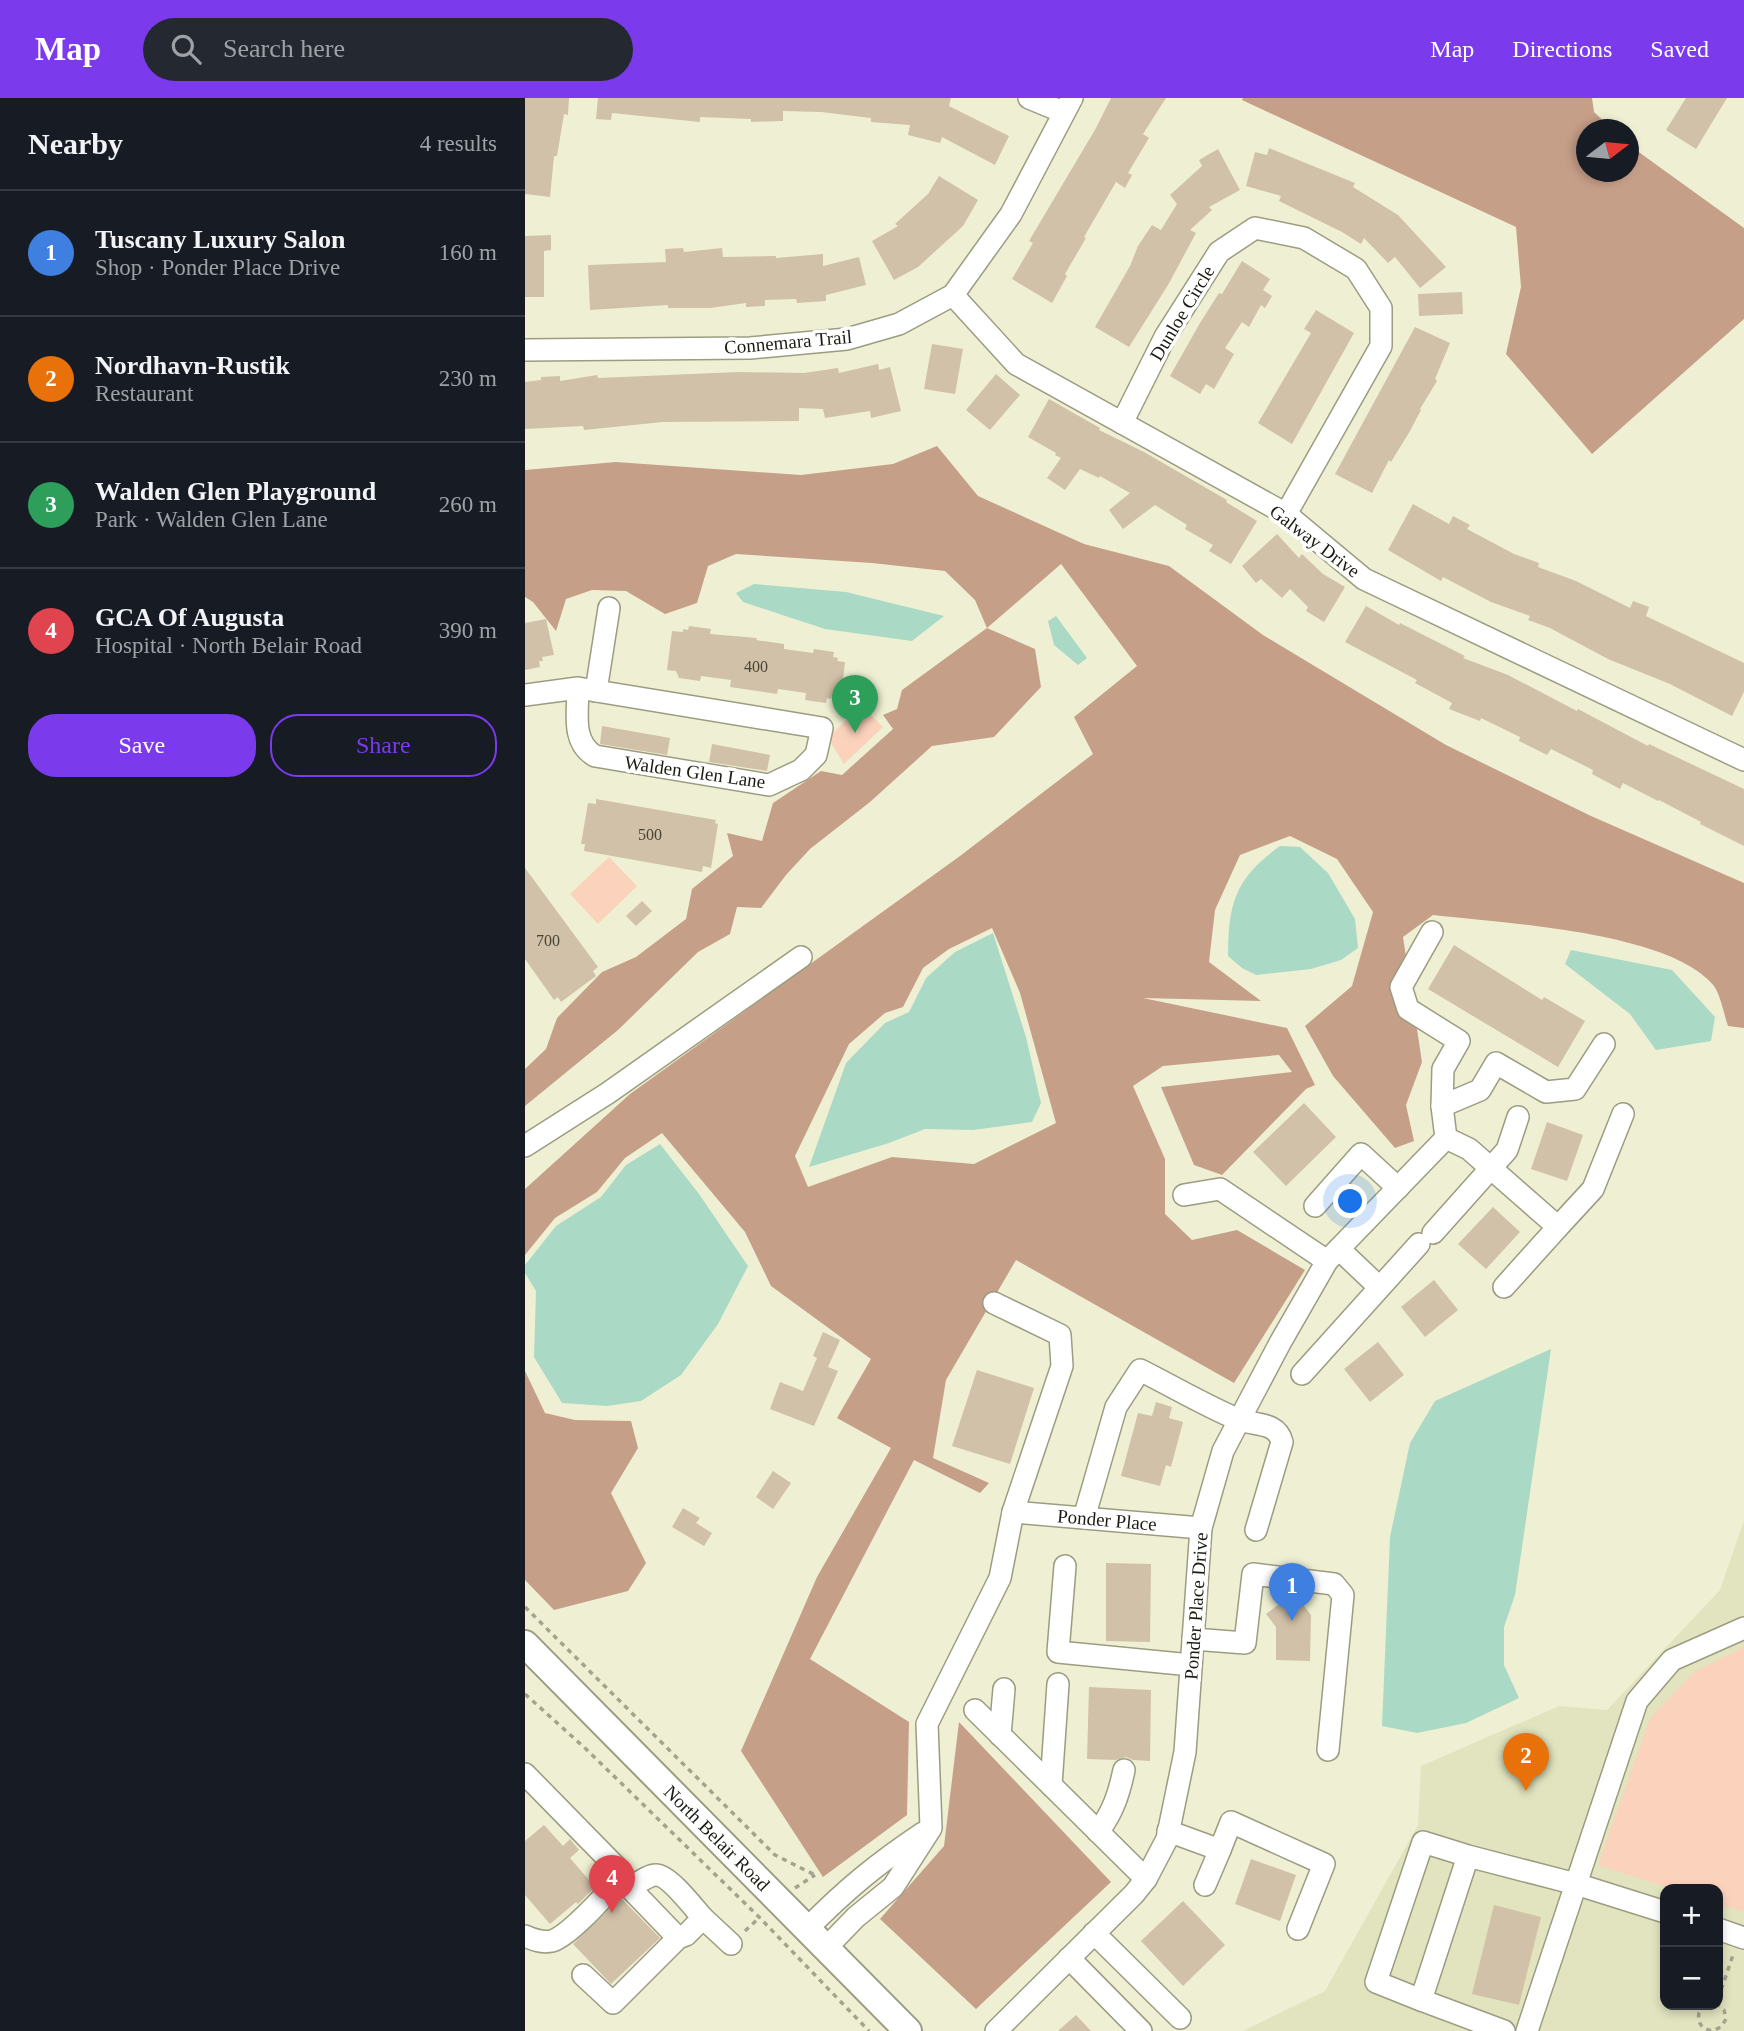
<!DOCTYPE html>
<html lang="en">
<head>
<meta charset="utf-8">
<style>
	body { margin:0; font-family:Georgia,serif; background:#242831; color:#f1f3f6 }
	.controls { position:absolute; right:21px; bottom:21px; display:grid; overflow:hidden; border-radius:14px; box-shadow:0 4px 10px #0003 }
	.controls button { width:63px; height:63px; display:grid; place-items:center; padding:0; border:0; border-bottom:2px solid #363941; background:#171b24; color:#f1f3f6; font:35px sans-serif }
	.compass { position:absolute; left:1051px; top:21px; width:63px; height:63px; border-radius:50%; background:#171b24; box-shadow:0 4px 10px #0003; rotate:74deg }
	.you { position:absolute; left:826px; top:1104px; width:24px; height:24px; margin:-18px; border:5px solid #fff; border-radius:50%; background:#1a73e8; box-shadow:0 0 0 10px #1a73e833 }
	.badge { display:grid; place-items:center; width:46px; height:46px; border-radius:50%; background:#7c3aed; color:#fff; font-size:23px; font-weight:700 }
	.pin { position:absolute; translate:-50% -58px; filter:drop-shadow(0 2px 4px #0008) }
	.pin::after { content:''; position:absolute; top:37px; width:24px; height:21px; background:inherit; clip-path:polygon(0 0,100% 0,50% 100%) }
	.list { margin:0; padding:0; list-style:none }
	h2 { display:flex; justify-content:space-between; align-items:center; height:91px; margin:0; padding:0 28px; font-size:30px }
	h2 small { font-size:23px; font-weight:400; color:#9ea1a6 }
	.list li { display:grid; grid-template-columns:46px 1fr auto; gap:21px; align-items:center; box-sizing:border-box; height:126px; padding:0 28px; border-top:2px solid #363941 }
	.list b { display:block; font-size:26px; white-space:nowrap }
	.list p { margin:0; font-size:23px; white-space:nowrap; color:#9ea1a6 }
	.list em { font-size:23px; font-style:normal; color:#9ea1a6 }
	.actions { display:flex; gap:14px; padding:21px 28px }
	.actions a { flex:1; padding:16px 0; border:2px solid #7c3aed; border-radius:28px; text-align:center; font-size:24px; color:#7c3aed }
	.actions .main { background:#7c3aed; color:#fff }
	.icon { flex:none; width:38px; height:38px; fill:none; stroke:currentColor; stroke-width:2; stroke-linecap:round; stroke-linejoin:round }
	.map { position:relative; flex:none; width:1219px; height:1933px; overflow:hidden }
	header { display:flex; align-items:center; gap:42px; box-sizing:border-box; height:98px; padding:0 35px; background:#7c3aed; color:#fff }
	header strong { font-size:33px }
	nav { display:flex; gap:38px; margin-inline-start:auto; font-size:24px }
	.search { width:490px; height:63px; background:#242831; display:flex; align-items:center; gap:18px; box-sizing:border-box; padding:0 24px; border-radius:38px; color:#9ea1a6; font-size:26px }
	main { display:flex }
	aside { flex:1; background:#171b24 }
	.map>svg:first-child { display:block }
	.built { fill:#e2e4bf; fill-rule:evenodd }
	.green { fill:#fbd2bc }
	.forest { fill:#c69f89; fill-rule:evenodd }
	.water { fill:#aad9c6 }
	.building { fill:#d1c1a8 }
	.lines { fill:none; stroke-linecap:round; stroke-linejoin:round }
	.minor-casing { stroke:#9b9c81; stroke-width:24 }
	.major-casing { stroke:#9b9c81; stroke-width:30 }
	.path { stroke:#a3a48e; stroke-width:3.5; stroke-dasharray:5 5; stroke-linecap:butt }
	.minor { stroke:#fff; stroke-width:21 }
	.major { stroke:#fff; stroke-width:26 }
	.labels { text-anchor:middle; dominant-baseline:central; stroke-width:7; stroke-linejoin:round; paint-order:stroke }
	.number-label { font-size:16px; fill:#484437 }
	.street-label { font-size:19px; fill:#1b1b11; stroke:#fff }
</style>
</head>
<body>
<header>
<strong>Map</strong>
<div class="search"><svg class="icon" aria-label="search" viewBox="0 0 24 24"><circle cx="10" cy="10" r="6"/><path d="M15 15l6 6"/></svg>Search here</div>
<nav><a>Map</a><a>Directions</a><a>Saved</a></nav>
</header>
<main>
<aside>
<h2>Nearby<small>4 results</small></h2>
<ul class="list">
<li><span class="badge" style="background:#3f7fe0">1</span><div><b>Tuscany Luxury Salon</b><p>Shop · Ponder Place Drive</p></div><em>160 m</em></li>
<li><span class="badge" style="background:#e8710a">2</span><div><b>Nordhavn-Rustik</b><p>Restaurant</p></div><em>230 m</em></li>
<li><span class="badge" style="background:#2e9e5b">3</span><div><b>Walden Glen Playground</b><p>Park · Walden Glen Lane</p></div><em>260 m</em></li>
<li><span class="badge" style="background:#e0444e">4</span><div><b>GCA Of Augusta</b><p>Hospital · North Belair Road</p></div><em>390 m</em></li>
</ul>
<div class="actions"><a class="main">Save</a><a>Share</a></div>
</aside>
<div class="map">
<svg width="1219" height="1933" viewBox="0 0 1219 1933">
	<rect width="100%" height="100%" fill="#eff0d3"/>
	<path class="built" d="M1219,1422v511h-501l82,-40 93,-166 3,-59 138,-60 48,4 113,-120zM1140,1791h53v116h-53z"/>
	<g class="green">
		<polygon points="336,607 358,629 319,666 303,640"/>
		<polygon points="84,759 112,788 73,826 45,796"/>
		<polygon points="1219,1549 1219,1814 1193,1806 1193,1791 1147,1791 1073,1767 1125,1620 1169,1574"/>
	</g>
	<g class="forest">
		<polygon points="718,0 1067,0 1069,14 1087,31 1062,32 1062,74 1104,74 1104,47 1219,130 1219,221 1067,356 981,256 996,189 991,129 717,2"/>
		<path d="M412,348l41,50 106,48 85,22 94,69 183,110 145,71 153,67v145l-16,-2c-4,-11 -7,-30 -14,-40 -44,-55 -213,-63 -281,-71l-30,22 19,125 -16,43 8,36 -19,7 -62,-72 -28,-50 47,-40 21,-74 -36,-53 -47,-23 -50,19 -25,55 -6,52 52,39 -118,-3 144,30 28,57 -9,4 -84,86 -28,-10 -33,-78 131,-15 -13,-17 -116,11 -30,20 32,73v55l27,26 45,-10 68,40 -71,113 -218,-123 -70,120 -13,78 56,25 -9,10 -66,-33 -104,199 99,63 -2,93 -84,62 -82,-126 76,-174 74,-129 -54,-30 34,-59 -100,-73 -26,-54 -83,-99 -37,25 -28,34 -42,26 -30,37v-66l105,-95 330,-238 133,-102 -19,-37 63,-51 -76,-102 -74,64 48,21 6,38 -47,50 -62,9 -62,56 -60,47 -24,26 -25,33 -24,-1 -7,27 -32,18 -80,78 -93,76v-37l21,-20 11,-31 45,-46 34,-15 50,-38 6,-30 41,-33 -6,-23 35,8 11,-38 48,-32 21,4 51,-46 -10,-14 14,-6 5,-19 85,-62 -12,-28 -30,-29 -73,-8 -136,-9 -28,12 -11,37 -32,11 -39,-23 -34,-1 -26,9 -10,32 -23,-29 -8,-5v-127l91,-8 185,13 92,-11zM467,830l28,65 36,130 -82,41 -82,-7 -84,30 -13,-31 54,-112 36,-31 18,-6 20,-39 26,-19z"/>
		<polygon points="0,1273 20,1315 50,1322 106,1323 113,1350 86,1395 121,1465 103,1493 29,1512 0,1482"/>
		<polygon points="434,1624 586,1784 451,1911 355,1821 419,1748"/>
	</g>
	<g class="water">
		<polygon points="229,486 321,494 419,518 387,543 300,531 218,504 211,495"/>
		<polygon points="531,518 562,560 553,567 529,547 523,523"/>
		<path d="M755,748l20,1 28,26 27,46 3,29 -17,12 -30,9 -55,6 -14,-7 -14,-12c0,-54 8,-78 52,-110z"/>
		<polygon points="468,835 501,939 516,1005 507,1024 448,1032 400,1031 364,1045 284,1069 321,965 360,925 384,914 401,880 430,854"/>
		<polygon points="1046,852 1147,872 1190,919 1186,943 1131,952 1105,916 1040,866"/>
		<polygon points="135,1046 174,1096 223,1168 193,1226 156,1277 116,1303 82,1308 37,1305 9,1259 11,1193 0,1175 0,1167 31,1128 76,1099 101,1067"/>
		<polygon points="1026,1251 990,1497 979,1529 979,1567 994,1600 941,1625 892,1635 857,1628 865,1439 885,1345 910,1303"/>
	</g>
	<g class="building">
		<polygon points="0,0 44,0 43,17 39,16 32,58 29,58 25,99 0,96"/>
		<polygon points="73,0 426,0 424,8 484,38 470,67 417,39 415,45 383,37 385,27 346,24 346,20 296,14 258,13 258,23 226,24 226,21 175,19 175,24 87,15 86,22 71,21"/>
		<polygon points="586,0 641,0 618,36 624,40 603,75 607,77 600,90 591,84 559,139 561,140 540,176 542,178 527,205 487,181 508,145 504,143 571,30"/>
		<polygon points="1161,0 1202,0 1171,51 1141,32"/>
		<polygon points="744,50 830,85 828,89 873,117 921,169 895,190 870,159 863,165 839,140 836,146 817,134 754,103 756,98 721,88 730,54 742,57"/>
		<polygon points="693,51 715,92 684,109 687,112 665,132 671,135 643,187 604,249 570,229 605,168 613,148 627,127 636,132 652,106 645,97 677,68 674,62"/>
		<polygon points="414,78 453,102 438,128 393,169 369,182 347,143 373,128 370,126 403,96"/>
		<polygon points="26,137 26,152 19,153 19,199 0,199 0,138"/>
		<polygon points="158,150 159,154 197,150 198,159 251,158 251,160 298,156 298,168 334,159 341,187 301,197 301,203 272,205 271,201 240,202 240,208 221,209 221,205 185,210 143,210 143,207 65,212 63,167 141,164 140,151"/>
		<polygon points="717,163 745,181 738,192 747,198 740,210 736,207 724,229 717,224 700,250 709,256 689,291 681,286 675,296 645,278 675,225 694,195 697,196"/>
		<polygon points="937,194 938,216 894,218 893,196"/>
		<polygon points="791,212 829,235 767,346 733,325 786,235 779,231"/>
		<polygon points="890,229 925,245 910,281 912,283 895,311 896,312 885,333 866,364 864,362 847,395 810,376"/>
		<polygon points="407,246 438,251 430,296 399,291"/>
		<polygon points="353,266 354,272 365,269 376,313 346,320 345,313 300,320 298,311 274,310 274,323 138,324 59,332 58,328 0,331 0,284 16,282 16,279 35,278 35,283 72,277 73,280 213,274 279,275 313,270 314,275"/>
		<polygon points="471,276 495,297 465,332 441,312"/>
		<polygon points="524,301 575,330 574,332 619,354 702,402 701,404 732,423 706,466 684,453 688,447 660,431 662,427 630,407 598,431 584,412 605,395 575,378 574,380 555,371 540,392 522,380 536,360 530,357 531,355 503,339"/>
		<polygon points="888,406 924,426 928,418 945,427 942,431 989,456 1014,465 1013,469 1051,483 1105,510 1108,503 1124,509 1121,518 1219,565 1219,594 1207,618 1145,586 1083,561 1025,530 1003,522 1005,518 966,504 918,479 916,483 863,452"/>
		<polygon points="752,436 774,460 777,456 798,476 820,489 799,524 781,513 783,509 765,491 757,500 736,481 731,485 717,468"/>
		<polygon points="841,508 874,527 875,525 940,558 938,560 983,577 1052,613 1053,611 1123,648 1124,646 1219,691 1219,748 1175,726 1176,724 1134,702 1133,703 1098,685 1095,691 1067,676 1068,672 1026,651 1022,657 994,643 995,639 956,620 955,623 924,611 927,605 890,585 892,582 820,544"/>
		<polygon points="21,521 29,557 17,559 18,563 14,563 15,569 0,572 0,525"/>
		<polygon points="164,528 186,531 185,536 232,540 231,542 259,546 259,551 288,555 289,551 309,554 308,559 313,560 312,563 320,564 316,599 307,598 306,601 302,600 301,605 280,602 281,595 253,591 252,596 205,589 206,582 176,578 175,583 154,580 151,573 142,572 147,533 158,534 158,531 163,532"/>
		<polygon points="77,628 145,640 142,657 75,646"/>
		<polygon points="187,646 245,657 242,673 184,664"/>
		<polygon points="71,701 191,722 190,725 193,726 186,770 178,768 177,774 59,753 60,746 56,746 63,705 71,706"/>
		<polygon points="0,770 73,869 68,873 71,878 36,904 33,899 29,902 0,861"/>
		<polygon points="117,803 127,813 111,828 101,818"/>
		<polygon points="929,847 1017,902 1019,899 1060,923 1033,969 903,891"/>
		<polygon points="779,1005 811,1039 761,1088 728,1054"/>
		<polygon points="1022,1024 1058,1037 1042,1083 1006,1071"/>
		<polygon points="968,1109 995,1134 961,1171 933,1146"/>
		<polygon points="909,1182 933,1212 900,1239 876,1209"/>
		<polygon points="298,1234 315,1242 303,1269 313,1273 289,1328 245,1311 255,1284 278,1293 292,1260 288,1258"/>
		<polygon points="853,1244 879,1277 845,1304 819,1271"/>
		<polygon points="452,1272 509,1290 485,1366 427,1348"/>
		<polygon points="631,1304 647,1309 644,1320 658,1324 646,1369 641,1367 635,1388 596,1378 613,1315 627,1318"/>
		<polygon points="248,1373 266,1385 248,1411 231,1399"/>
		<polygon points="158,1410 175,1420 171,1425 187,1435 179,1448 147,1429"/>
		<polygon points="581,1465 626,1466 625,1544 581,1543"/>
		<polygon points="769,1495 786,1517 785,1563 751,1562 751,1529 741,1516"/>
		<polygon points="564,1589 626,1592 625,1663 608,1662 601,1659 591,1662 562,1661"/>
		<polygon points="19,1727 38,1748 45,1741 54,1752 45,1760 70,1789 53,1806 51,1804 25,1826 0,1797 0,1743"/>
		<polygon points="726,1761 771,1777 755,1823 710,1806"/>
		<polygon points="96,1800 135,1840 86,1886 48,1846"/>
		<polygon points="658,1803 700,1847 658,1888 616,1843"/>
		<polygon points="969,1807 1016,1819 994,1907 947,1896"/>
		<polygon points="551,1917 566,1933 533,1933"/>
	</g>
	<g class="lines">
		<g class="minor-casing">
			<g id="minor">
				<polyline points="504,0 538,14"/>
				<polyline points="428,197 491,266 761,416 839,481 1219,662"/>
				<polyline points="0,252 225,250 322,241 374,226 428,197 486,116 547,0"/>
				<polyline points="597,325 640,239 694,154 730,130 779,140 831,171 856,210 856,248 761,416"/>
				<polyline points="71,593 84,510"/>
				<path d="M0,597l53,-7 244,40 -6,27 -15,15 -32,15 -174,-29c-24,-14 -17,-44 -17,-68"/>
				<polyline points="917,1008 955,992 971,965 1021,994 1050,991 1079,946"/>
				<polyline points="921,1040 944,1051 1033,1129 1068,1091 1098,1016"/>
				<polyline points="0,1048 83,995 276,859"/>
				<polyline points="659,1097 695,1091 802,1163"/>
				<polyline points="790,1108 836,1056 873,1090"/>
				<polyline points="908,1135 982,1052 993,1019"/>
				<polyline points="814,1151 854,1189"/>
				<polyline points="979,1189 1033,1129"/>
				<polyline points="777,1276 894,1146"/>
				<polyline points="488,1414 676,1430"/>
				<path d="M559,1420l32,-111 24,-37c32,16 64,35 97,49 17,7 40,2 45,23l-26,88"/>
				<polyline points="540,1468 533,1554 666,1567"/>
				<polyline points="668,1541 720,1545 728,1476 809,1486 818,1497 803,1652"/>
				<polyline points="450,1612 621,1781"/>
				<polyline points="475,1637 479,1591"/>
				<polyline points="0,1676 95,1773 105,1790 153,1840"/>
				<polyline points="526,1687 533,1586"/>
				<polyline points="643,1733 695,1752 706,1724 799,1766 773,1831"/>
				<path d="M573,1734c15,-20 21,-38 26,-62"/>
				<polyline points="943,1758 898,1744 851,1884 896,1902 943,1758 1051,1786 1140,1814"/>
				<polyline points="680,1787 695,1752"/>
				<polyline points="178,1820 206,1846"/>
				<path d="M282,1831c38,-39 71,-66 116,-96"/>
				<polyline points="1193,1831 1219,1840"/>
				<polyline points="569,1835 655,1920"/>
				<path d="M0,1838c9,4 17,7 27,5 19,-6 56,-49 71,-65"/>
				<polyline points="301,1850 331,1819 368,1789 406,1730 402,1626 475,1480 488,1414 537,1268 535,1237 469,1205"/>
				<polyline points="544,1860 616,1933"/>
				<path d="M58,1877l30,28 65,-65 8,-3 17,-17c-9,-10 -34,-43 -47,-43 -8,0 -19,9 -26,13"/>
				<polyline points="896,1902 979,1933"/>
				<polyline points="471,1933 609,1796 621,1781 642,1741 660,1654 676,1430 698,1353 755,1245 802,1163 921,1040 917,1008 918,971 934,943 883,911 876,889 907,834"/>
				<polyline points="1002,1933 1112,1603 1147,1562 1219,1530"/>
			</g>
		</g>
		<g class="major-casing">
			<polyline id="major" points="0,1546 383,1933"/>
		</g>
		<g class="path">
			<polyline points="0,1509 250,1757 290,1777"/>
			<polyline points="0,1596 61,1651 234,1819 344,1933"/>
			<polyline points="270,1790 290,1777"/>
			<polyline points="220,1833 235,1819"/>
			<polyline points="1193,1901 1208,1857"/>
			<path d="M1181,1907l-7,8c-2,10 3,16 13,18l9,-4 5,-8 -2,-9 -6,-5"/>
		</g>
		<use href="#minor" class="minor"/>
		<use href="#major" class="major"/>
	</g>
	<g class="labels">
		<g class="number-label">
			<text x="231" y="568">400</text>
			<text x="125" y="736">500</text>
			<text x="23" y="842">700</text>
		</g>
		<g class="street-label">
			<text transform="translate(657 215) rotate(-59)">Dunloe Circle</text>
			<text transform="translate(263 244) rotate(-5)">Connemara Trail</text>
			<text transform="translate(790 443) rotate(37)">Galway Drive</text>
			<text transform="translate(170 674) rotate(8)">Walden Glen Lane</text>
			<text transform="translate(582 1422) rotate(5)">Ponder Place</text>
			<text transform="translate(671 1508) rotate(-86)">Ponder Place Drive</text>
			<text transform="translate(192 1740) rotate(45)">North Belair Road</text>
		</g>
	</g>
</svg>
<div class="controls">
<button>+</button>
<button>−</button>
</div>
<svg class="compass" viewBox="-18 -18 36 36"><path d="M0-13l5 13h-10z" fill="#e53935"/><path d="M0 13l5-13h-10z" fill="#9ea1a6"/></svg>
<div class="you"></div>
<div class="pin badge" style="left:767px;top:1523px;background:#3f7fe0">1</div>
<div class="pin badge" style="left:1001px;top:1693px;background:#e8710a">2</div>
<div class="pin badge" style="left:330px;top:635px;background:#2e9e5b">3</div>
<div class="pin badge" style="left:87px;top:1815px;background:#e0444e">4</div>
</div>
</main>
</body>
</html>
